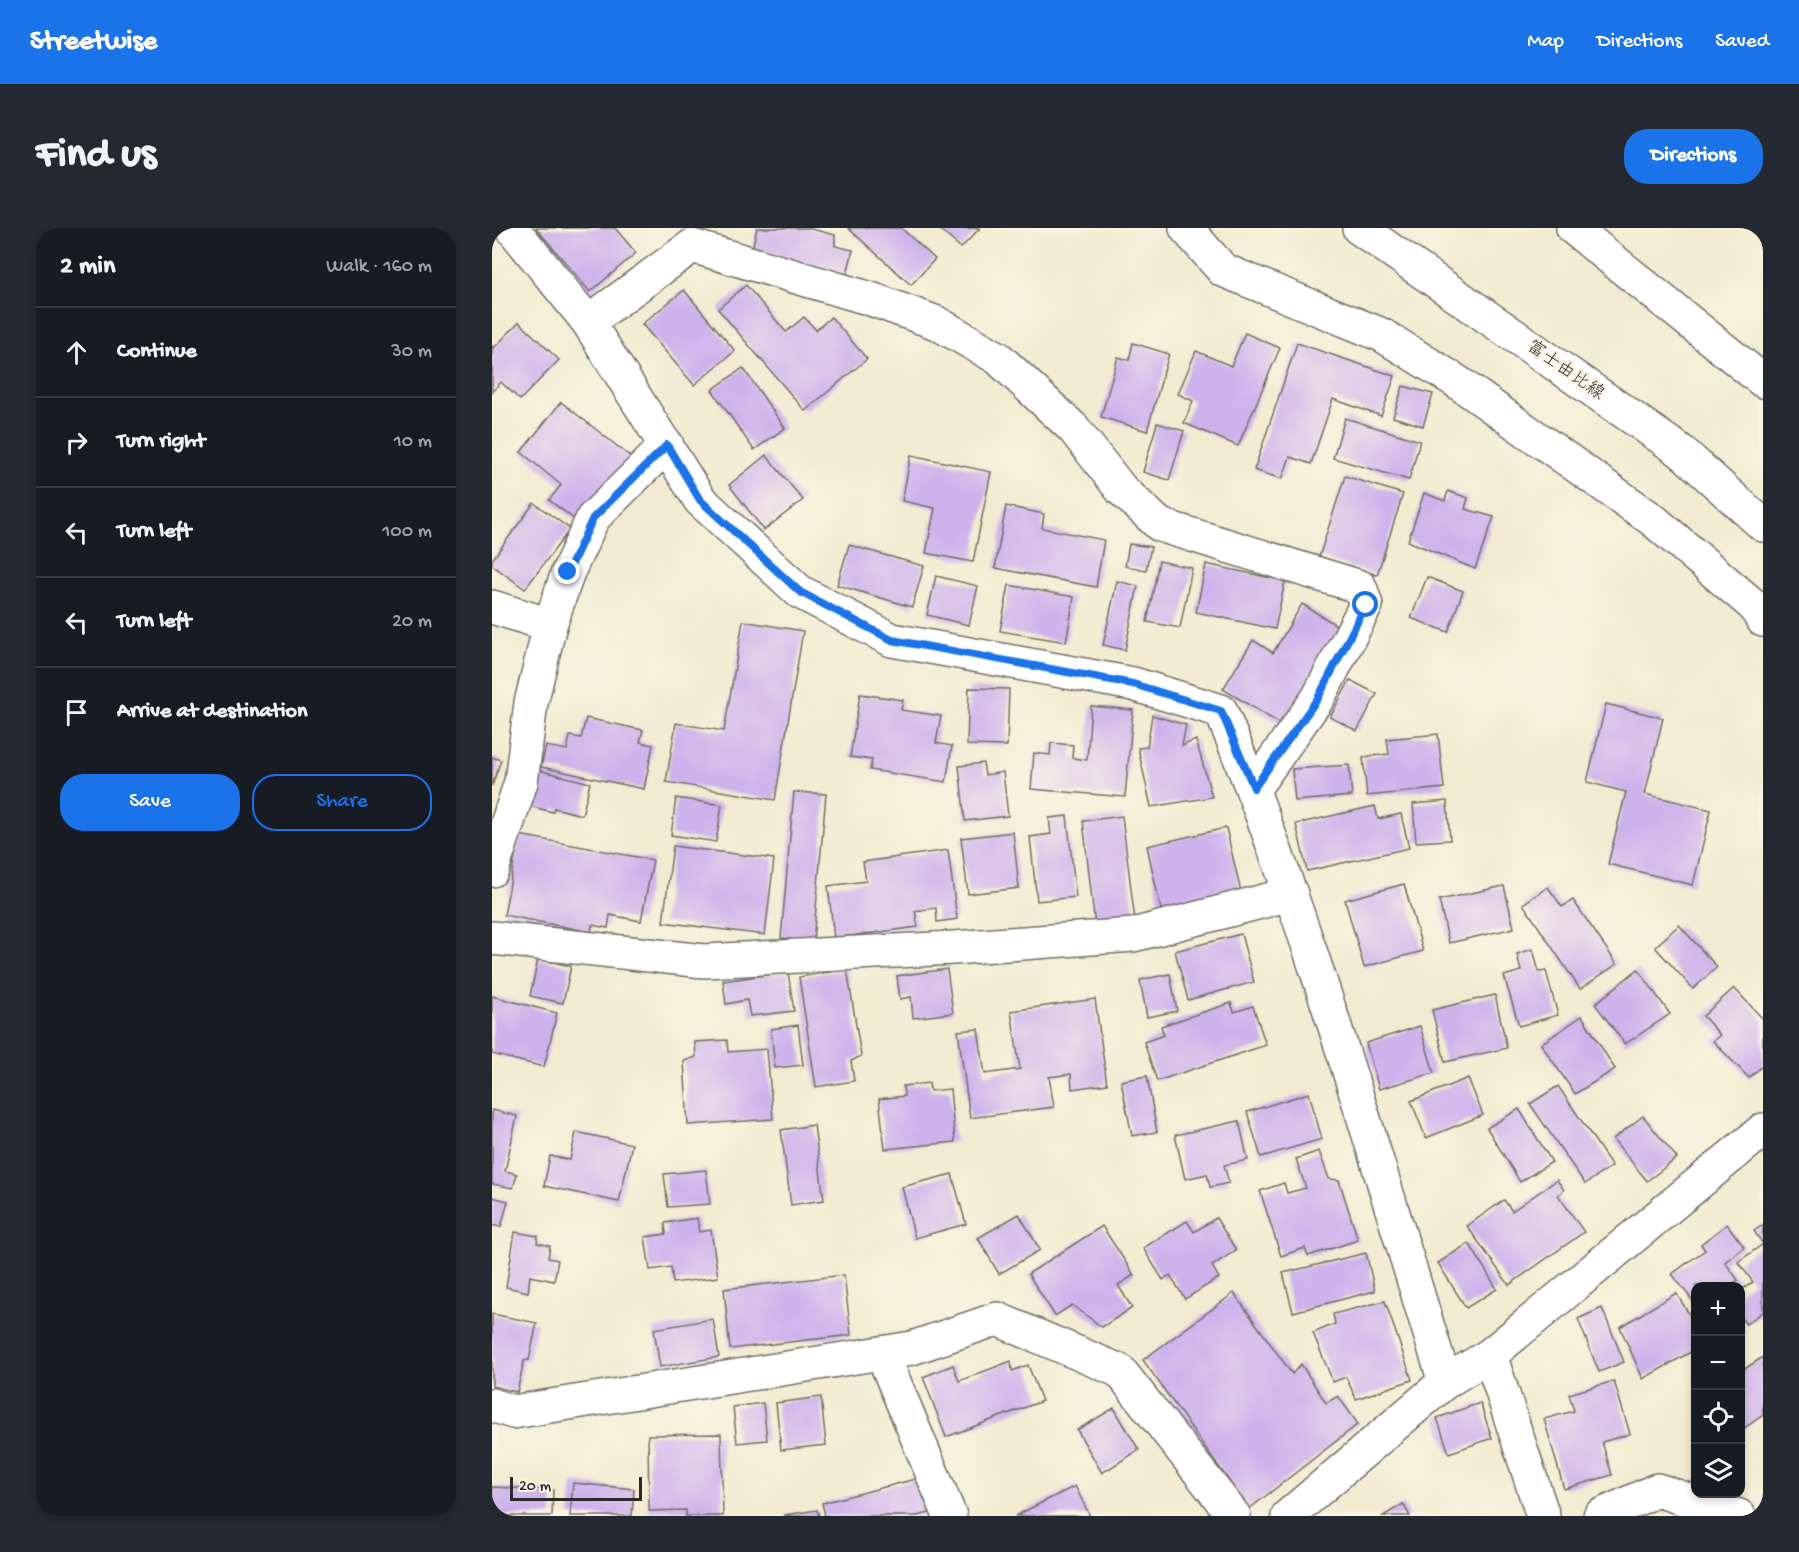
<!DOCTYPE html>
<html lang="en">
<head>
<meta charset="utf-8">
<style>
	body { margin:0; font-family:"Gochi Hand","Klee One",sans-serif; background:#242831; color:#f1f3f6 }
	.controls { position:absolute; right:18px; bottom:18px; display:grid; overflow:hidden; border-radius:12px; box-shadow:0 3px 9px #0003 }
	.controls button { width:54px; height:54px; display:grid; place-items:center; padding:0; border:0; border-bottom:2px solid #363941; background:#171b24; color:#f1f3f6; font:30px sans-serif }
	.scale { position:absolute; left:18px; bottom:15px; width:132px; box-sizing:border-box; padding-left:6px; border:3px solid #2b2b2b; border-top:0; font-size:16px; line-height:21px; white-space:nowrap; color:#2b2b2b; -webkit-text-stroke:4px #fcf5e5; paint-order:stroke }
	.stop { position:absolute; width:18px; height:18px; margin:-14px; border:4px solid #1a73e8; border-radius:50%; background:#fff }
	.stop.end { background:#1a73e8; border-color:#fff; box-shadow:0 2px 6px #0008 }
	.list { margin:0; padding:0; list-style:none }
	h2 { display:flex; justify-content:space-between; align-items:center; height:78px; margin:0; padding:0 24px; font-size:26px }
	h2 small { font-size:20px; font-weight:400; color:#9ea1a6 }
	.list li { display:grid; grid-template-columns:39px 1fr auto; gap:18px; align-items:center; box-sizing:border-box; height:90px; padding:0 24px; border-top:2px solid #363941 }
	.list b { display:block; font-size:22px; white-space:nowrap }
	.list em { font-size:20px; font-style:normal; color:#9ea1a6 }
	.actions { display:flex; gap:12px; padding:18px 24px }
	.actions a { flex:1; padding:14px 0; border:2px solid #1a73e8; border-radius:24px; text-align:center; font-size:21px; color:#1a73e8 }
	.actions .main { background:#1a73e8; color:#fff }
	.icon { flex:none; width:33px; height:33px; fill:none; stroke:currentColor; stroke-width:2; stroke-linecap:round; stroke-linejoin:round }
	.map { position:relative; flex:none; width:1271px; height:1288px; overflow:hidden; border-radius:24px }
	header { display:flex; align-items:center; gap:36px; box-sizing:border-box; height:84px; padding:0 30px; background:#1a73e8; color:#fff }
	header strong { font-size:28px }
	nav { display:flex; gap:33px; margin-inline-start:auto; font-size:21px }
	.intro { display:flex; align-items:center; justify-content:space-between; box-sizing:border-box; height:144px; padding:0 36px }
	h1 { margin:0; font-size:42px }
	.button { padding:15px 27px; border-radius:24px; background:#1a73e8; color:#fff; font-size:21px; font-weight:700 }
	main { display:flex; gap:36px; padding:0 36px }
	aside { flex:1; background:#171b24; border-radius:24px; box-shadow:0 3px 9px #0003 }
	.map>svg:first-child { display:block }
	.building { fill:#ceb2ec }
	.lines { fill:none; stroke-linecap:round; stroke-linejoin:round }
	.minor-casing { stroke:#716e65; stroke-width:36 }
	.major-casing { stroke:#716e65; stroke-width:36 }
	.minor { stroke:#fff; stroke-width:33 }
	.major { stroke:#fff; stroke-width:33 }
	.route { stroke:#1a73e8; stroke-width:8 }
	.labels { text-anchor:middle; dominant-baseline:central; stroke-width:5; stroke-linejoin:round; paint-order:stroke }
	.street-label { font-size:18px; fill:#2b2b2b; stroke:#fcf5e5 }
</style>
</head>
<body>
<header>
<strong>Streetwise</strong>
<nav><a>Map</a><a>Directions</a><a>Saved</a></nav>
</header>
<div class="intro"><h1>Find us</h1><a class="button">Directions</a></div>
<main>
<aside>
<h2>2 min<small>Walk · 160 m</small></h2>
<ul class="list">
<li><svg class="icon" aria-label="ahead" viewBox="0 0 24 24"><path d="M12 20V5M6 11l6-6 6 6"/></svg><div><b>Continue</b></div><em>30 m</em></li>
<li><svg class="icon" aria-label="right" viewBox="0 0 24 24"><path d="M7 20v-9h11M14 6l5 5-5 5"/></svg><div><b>Turn right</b></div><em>10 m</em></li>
<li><svg class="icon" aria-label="left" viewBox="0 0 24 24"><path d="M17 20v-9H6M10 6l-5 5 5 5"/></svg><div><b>Turn left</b></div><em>100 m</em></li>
<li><svg class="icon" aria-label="left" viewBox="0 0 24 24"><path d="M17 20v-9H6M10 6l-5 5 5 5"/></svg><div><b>Turn left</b></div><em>20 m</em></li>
<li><svg class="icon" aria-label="arrive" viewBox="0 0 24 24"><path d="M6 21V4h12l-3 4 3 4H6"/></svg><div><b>Arrive at destination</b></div></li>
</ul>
<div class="actions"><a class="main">Save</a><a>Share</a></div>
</aside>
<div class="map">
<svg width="1271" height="1288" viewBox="0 0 1271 1288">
	<rect width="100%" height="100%" fill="#fcf5e5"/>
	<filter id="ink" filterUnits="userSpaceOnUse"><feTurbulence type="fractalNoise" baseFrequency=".0167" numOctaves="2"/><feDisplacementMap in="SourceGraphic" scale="12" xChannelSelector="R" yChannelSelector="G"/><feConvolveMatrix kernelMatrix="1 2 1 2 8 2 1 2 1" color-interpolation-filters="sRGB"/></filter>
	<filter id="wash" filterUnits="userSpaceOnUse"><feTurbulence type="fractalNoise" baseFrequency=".008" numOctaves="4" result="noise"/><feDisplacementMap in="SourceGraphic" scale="24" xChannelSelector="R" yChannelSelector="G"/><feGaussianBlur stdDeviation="1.35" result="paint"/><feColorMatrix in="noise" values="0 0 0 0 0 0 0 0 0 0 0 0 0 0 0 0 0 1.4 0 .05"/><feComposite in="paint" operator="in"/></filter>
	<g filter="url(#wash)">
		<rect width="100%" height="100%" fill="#f2ebd1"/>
		<g id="blocks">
			<g class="building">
				<polygon points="44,0 123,0 144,25 98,64"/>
				<polygon points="265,0 316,0 343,7 343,18 361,22 355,46 260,21"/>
				<polygon points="356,0 409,0 443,31 419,57"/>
				<polygon points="446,0 488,0 469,20"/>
				<polygon points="254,57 294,104 312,89 324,102 339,89 375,131 313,183 226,81"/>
				<polygon points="192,62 243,123 202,157 150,96"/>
				<polygon points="27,94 67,132 28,172 9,154 0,164 0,118 2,120"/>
				<polygon points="753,105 788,120 746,218 692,195 701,173 686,166 704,123 739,138"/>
				<polygon points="641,115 677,126 655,203 609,189 626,129 637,132"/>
				<polygon points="805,115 903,148 889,188 841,171 819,236 798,229 790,251 762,242"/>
				<polygon points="251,140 293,200 262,222 220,162"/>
				<polygon points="911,158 941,166 931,198 901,189"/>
				<polygon points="69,174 139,229 86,294 57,272 69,257 29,224"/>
				<polygon points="853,190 928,213 917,252 841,230"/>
				<polygon points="665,195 692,203 677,252 651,244"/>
				<polygon points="274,227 311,272 272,302 237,257"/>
				<polygon points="419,227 499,244 481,334 434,325 443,280 410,273"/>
				<polygon points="853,248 911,266 885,347 827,329"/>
				<polygon points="956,263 976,270 973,281 1002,289 983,341 916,313 932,265 953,273"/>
				<polygon points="42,275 78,301 33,361 0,337 0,332"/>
				<polygon points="514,278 552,286 550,300 612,312 604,359 503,340"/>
				<polygon points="637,316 659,319 654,342 633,338"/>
				<polygon points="357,317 432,338 420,379 345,357"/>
				<polygon points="667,333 700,340 688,400 655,394"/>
				<polygon points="714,336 793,353 783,401 704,384"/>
				<polygon points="444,348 486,358 477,397 435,387"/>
				<polygon points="935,349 971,363 956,404 919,390"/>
				<polygon points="625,353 646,358 633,422 611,417"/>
				<polygon points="517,357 582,369 574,414 508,403"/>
				<polygon points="810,376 849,400 790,497 731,461 761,412 781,425"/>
				<polygon points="251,393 311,403 283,572 174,554 184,495 232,503"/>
				<polygon points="858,452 885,466 865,503 838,489"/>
				<polygon points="477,460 517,461 515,518 475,517"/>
				<polygon points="368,466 411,472 409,482 449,488 444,515 460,518 454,554 378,542 380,532 358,529"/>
				<polygon points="1114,476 1171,490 1153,566 1219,582 1201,657 1116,636 1134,564 1095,554"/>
				<polygon points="599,478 641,482 633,569 539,561 542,525 558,527 559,515 581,517 580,530 595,532"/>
				<polygon points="660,487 694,497 690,518 704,512 720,569 659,579 646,520 655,519"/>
				<polygon points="94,490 151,502 148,514 161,517 152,561 49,539 54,518 75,522 78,508 89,510"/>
				<polygon points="946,506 952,560 875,568 871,529 897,526 895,511"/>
				<polygon points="0,529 9,532 0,558"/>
				<polygon points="491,535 493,547 511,544 516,588 473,593 467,538"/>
				<polygon points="857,537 860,568 803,573 800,541"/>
				<polygon points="46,542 98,555 90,587 62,580 61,584 37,578"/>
				<polygon points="302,564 334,566 321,714 289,710"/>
				<polygon points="184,570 230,577 224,614 179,607"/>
				<polygon points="955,573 958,612 924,614 921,576"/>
				<polygon points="883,578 886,591 909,586 917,620 815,643 804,596"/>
				<polygon points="575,588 584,669 545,673 538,609 559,606 557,590"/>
				<polygon points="630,588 643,693 603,698 591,593"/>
				<polygon points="734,600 749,664 669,682 655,618"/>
				<polygon points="521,604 527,660 476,666 469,610"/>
				<polygon points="27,607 161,632 149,693 118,687 116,700 100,697 99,704 12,687"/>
				<polygon points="181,618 282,631 273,707 171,694"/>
				<polygon points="456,622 465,691 445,694 444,680 423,683 426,699 342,710 336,658 374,653 371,634"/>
				<polygon points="912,656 931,723 872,739 853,672"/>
				<polygon points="1012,658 1022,700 957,715 947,672"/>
				<polygon points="1056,659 1070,679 1081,672 1125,736 1088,761 1031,676"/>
				<polygon points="1187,697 1225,739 1201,761 1163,719"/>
				<polygon points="749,706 762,754 696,772 683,723"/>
				<polygon points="1041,721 1047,744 1054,743 1066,787 1027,798 1012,748 1029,743 1025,726"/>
				<polygon points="46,731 79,738 71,775 38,768"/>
				<polygon points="355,741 369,828 359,833 362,853 324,859 307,749"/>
				<polygon points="455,741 461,785 421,790 419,769 408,771 405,748"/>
				<polygon points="1146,741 1178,786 1133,816 1103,776"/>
				<polygon points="296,744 302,783 258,788 255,772 234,776 231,753"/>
				<polygon points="678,746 685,783 655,789 648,752"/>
				<polygon points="1242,760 1271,791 1271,837 1257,850 1221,813 1228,807 1211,788"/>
				<polygon points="1003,767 1015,820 953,834 940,782"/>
				<polygon points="0,768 65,785 52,839 0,826"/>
				<polygon points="603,771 615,856 580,861 579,846 557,849 562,879 478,890 466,803 486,801 493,846 528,841 519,783"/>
				<polygon points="739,775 742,784 761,778 774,817 665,853 652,814 672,807 669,798"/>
				<polygon points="1090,788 1123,841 1083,866 1049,816"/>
				<polygon points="306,797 311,837 283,840 279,801"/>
				<polygon points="928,798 942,845 887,861 874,815"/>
				<polygon points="235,812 236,824 275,821 281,891 196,897 192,833 204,829 203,814"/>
				<polygon points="655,848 665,904 640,908 629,853"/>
				<polygon points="976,850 991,887 934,910 919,873"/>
				<polygon points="437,855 438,863 458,861 463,914 393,921 387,871 412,868 411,858"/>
				<polygon points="1066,858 1120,938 1093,956 1038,876"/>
				<polygon points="817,865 830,911 769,929 755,884"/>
				<polygon points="1027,881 1060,934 1028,954 995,900"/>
				<polygon points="0,882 25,888 13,943 25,946 21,960 0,956"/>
				<polygon points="1151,888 1185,930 1155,953 1121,911"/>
				<polygon points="747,893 756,932 732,937 737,955 718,959 715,946 693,951 683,907"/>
				<polygon points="322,897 332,972 299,977 289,902"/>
				<polygon points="84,904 140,916 127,974 52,958 58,928 78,932"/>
				<polygon points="827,923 837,951 847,952 866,1012 816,1028 813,1020 789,1028 768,963 792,955 795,965 814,960 804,931"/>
				<polygon points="214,942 218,976 176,979 172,946"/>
				<polygon points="460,946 474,996 423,1010 410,959"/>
				<polygon points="1065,952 1072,962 1066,967 1092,1004 1017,1057 975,998 1012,972 1020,983"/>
				<polygon points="0,969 16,973 9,999 0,997"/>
				<polygon points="527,986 548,1022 507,1046 486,1010"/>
				<polygon points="205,990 207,1004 219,1002 226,1049 181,1055 179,1039 158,1042 153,1009 174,1006 173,995"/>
				<polygon points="724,990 744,1022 720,1038 727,1050 693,1071 678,1047 671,1052 651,1020 695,993 702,1004"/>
				<polygon points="1235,996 1252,1019 1233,1034 1246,1052 1238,1058 1204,1058 1204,1077 1180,1046 1213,1022 1209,1016"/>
				<polygon points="1271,997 1271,1084 1254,1096 1248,1089 1248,1063 1261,1054 1246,1034 1271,1016 1262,1003"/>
				<polygon points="610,998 642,1047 626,1057 640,1080 610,1099 580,1077 563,1088 536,1046"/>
				<polygon points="23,1004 46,1008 45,1015 58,1018 56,1030 66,1032 62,1053 38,1048 36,1064 14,1059"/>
				<polygon points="977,1015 1005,1061 974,1080 946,1035"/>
				<polygon points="874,1025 883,1063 801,1084 791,1045"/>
				<polygon points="352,1047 359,1107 238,1121 232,1061"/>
				<polygon points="742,1065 800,1146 809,1136 834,1175 846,1168 866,1196 757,1281 651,1132"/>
				<polygon points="1184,1065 1204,1097 1204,1121 1151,1151 1128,1099"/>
				<polygon points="893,1073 920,1152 864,1171 854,1149 841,1154 821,1105 843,1096 841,1086"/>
				<polygon points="1110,1080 1132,1134 1107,1144 1086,1091"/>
				<polygon points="0,1086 45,1095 37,1132 32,1133 25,1164 0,1158"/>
				<polygon points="221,1091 227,1129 168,1139 162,1101"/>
				<polygon points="1271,1129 1271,1187 1248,1203 1248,1144"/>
				<polygon points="519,1133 520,1143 536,1137 550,1173 454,1209 431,1149 461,1137 467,1153"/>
				<polygon points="1122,1153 1138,1206 1110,1214 1120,1247 1072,1261 1052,1191 1082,1183 1077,1166"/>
				<polygon points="329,1169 334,1217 289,1222 284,1175"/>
				<polygon points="271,1175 275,1212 245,1215 241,1179"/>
				<polygon points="988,1175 1000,1210 957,1225 945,1190"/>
				<polygon points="622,1180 647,1222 610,1245 585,1202"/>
				<polygon points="229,1206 231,1288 194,1288 194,1282 157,1283 156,1207"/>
				<polygon points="428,1250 438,1285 425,1288 333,1288 330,1275"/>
				<polygon points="81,1255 142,1261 140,1288 78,1288"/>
				<polygon points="583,1258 598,1288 523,1288"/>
				<polygon points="0,1259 61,1262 60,1288 0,1288"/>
				<polygon points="911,1276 918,1288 891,1288"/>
				<polygon points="325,1282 327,1288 293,1288 293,1287"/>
			</g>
		</g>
	</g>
	<g filter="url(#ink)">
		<use href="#blocks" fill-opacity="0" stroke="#716e65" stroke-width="1.5"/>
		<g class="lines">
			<g class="minor-casing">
				<g id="minor">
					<path d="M20,0l76,94 112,178 100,92 92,48 241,44 88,27c90,216 154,448 224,671"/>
					<polyline points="694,0 731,42 890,107 964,153 1161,292 1261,377 1271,392"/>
					<polyline points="1081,0 1271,153"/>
					<polyline points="96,94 200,18 379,71 445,95 506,130 582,201 629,261 668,297 868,359 874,377 826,470 762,560"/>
					<polyline points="0,379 58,397"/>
					<polyline points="0,642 29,554 39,475 58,397 76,344 101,290 175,217"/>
					<polyline points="0,710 212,733 461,720 641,707 799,666"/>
					<polyline points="390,1125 458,1288"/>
					<polyline points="998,1127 1051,1288"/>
					<polyline points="0,1177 21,1184 420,1120 505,1091 628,1143 742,1288"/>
					<polyline points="796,1288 953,1154 998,1127 1271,902"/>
					<polyline points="1108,1288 1165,1262 1247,1288"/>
				</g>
			</g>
			<g class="major-casing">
				<polyline id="major" points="867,0 1190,224 1271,297"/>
			</g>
			<use href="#minor" class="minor"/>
			<use href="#major" class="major"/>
		</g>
	</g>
	<g class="lines" filter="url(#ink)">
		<polyline class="route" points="76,344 101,290 175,217 208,272 308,364 400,412 641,456 729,483 762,560 826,470 874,377"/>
	</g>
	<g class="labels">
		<g class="street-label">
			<text transform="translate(1073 143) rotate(35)">富士由比線</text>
		</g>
	</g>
</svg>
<div class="controls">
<button>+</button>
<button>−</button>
<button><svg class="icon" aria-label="locate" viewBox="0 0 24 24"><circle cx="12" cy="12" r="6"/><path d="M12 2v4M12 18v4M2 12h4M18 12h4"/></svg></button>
<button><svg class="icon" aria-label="layers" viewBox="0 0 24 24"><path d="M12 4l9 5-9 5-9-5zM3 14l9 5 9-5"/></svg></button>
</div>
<div class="scale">20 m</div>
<div class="stop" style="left:874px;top:377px"></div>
<div class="stop end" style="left:76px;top:344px"></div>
</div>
</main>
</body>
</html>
